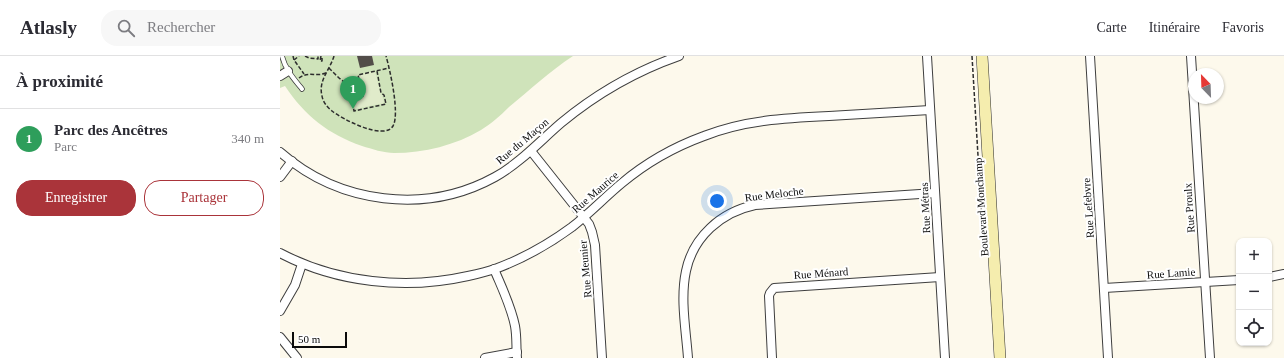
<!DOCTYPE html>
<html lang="fr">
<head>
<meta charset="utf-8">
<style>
	body { margin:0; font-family:Georgia,serif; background:#f7f7f7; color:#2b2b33 }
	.controls { position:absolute; right:12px; bottom:12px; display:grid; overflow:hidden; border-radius:8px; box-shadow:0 1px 3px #0004 }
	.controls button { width:36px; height:36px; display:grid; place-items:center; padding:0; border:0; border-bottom:1px solid #e1e1e2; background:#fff; color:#2b2b33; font:20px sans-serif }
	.compass { position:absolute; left:908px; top:12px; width:36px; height:36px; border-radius:50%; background:#fff; box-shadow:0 1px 3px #0004; rotate:337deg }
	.scale { position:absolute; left:12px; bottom:10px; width:55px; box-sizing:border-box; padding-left:4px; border:2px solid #0b0b0b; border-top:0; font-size:11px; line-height:14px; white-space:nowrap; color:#0b0b0b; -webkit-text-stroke:3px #fff; paint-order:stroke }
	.you { position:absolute; left:437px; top:145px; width:14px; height:14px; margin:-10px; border:3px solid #fff; border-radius:50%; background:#1a73e8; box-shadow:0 0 0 6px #1a73e833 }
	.badge { display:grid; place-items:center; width:26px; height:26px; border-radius:50%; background:#aa343a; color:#fff; font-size:13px; font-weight:700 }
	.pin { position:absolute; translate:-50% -33px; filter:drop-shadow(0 1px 2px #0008) }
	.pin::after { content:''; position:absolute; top:21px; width:14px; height:12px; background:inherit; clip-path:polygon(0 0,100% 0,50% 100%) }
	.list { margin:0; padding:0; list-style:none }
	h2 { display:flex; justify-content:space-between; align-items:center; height:52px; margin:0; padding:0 16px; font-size:17px }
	h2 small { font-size:13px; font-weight:400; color:#7c7c81 }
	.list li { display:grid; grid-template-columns:26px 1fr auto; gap:12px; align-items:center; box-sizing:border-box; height:60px; padding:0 16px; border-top:1px solid #e1e1e2 }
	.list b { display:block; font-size:15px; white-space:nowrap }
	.list p { margin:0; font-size:13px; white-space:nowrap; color:#7c7c81 }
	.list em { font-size:13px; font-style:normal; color:#7c7c81 }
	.actions { display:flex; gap:8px; padding:12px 16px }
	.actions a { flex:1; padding:9px 0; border:1px solid #aa343a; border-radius:16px; text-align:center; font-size:14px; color:#aa343a }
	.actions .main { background:#aa343a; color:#fff }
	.icon { flex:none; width:22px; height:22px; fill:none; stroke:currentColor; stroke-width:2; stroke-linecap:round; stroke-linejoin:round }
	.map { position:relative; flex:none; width:1004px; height:302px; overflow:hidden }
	header { display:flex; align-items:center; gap:24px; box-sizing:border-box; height:56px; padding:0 20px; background:#fff; border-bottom:1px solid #e1e1e2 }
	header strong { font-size:19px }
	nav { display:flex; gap:22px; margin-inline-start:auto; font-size:14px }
	.search { width:280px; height:36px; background:#f7f7f7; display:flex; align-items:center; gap:10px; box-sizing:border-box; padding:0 14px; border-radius:16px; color:#7c7c81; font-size:15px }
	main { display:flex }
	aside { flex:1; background:#fff }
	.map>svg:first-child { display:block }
	.green { fill:#cfe3ba }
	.pitch { fill:#e0ebca }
	.building { fill:#524d49 }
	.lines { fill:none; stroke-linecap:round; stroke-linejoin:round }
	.lane-casing { stroke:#3e3e3e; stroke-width:5.5 }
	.street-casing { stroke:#3e3e3e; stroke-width:10 }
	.secondary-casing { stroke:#2d2d2d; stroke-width:12 }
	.path { stroke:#2d2d2d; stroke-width:1.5; stroke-dasharray:4 2; stroke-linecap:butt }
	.lane { stroke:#fff; stroke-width:4 }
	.street { stroke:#fff; stroke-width:8 }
	.secondary { stroke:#f5edae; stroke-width:11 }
	.labels { text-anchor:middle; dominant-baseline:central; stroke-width:4; stroke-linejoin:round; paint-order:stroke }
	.street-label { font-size:11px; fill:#0b0b0b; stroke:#fff }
</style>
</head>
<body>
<header>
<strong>Atlasly</strong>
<div class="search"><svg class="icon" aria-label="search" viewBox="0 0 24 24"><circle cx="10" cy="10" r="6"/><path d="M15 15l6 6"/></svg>Rechercher</div>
<nav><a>Carte</a><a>Itinéraire</a><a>Favoris</a></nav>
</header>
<main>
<aside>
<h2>À proximité<small></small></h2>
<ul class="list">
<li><span class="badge" style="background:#2e9e5b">1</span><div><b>Parc des Ancêtres</b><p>Parc</p></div><em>340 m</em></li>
</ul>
<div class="actions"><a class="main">Enregistrer</a><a>Partager</a></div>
</aside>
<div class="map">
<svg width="1004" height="302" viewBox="0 0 1004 302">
	<rect width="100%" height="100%" fill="#fdf9ec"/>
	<path class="green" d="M0,0h293c-23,15 -43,34 -64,51 -8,8 -18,17 -28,23 -25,15 -57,23 -87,23 -10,0 -22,-4 -32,-7 -34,-12 -57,-30 -77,-60l-5,2z"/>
	<polygon class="pitch" points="95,15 101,39 102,39 104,47 75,53 73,45 84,42 79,19"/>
	<polygon class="building" points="77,0 92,0 94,9 80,12"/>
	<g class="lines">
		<g class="lane-casing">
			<path id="lane" d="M2,0c3,13 12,23 20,33"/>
		</g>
		<g class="street-casing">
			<g id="street">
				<polyline points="647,0 665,302"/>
				<polyline points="810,0 828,302"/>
				<polyline points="911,0 930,302"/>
				<polyline points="0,20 8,15"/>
				<polyline points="251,95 309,168 312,176 315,189 322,302"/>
				<path d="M0,96c59,52 146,63 215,25 25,-14 44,-35 66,-54 35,-29 75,-52 118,-67"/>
				<polyline points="0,121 12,105"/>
				<path d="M0,197c57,30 126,37 188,23 9,-2 18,-4 27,-7 27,-10 54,-25 77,-42 18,-14 33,-30 50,-44 25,-21 52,-36 82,-47 40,-16 82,-18 125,-20 34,-2 67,-4 101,-6"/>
				<path d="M214,213c8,19 17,37 21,57 2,11 1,21 2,32"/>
				<polyline points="989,221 1004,218"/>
				<polyline points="824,232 959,224"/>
				<polyline points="0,255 15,229 22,208"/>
				<polyline points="0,281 17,302"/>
				<polyline points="205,302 237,296"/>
				<path d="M408,302c-2,-28 -8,-59 -2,-87 7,-34 35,-59 69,-66l180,-12"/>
				<polyline points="492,302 489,240 490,237 494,232 660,221"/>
			</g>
		</g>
		<g class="secondary-casing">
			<polyline id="secondary" points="702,0 720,302"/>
		</g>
		<g class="path">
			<polyline points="13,0 14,4 24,18"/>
			<polyline points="25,0 29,2 38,3 38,0"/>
			<polyline points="41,0 40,5 42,5 42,0"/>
			<path d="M54,0c-4,14 -16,24 -12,40 1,6 5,11 10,15 10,8 52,30 61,15 7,-12 -3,-56 -7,-70"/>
			<polyline points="692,0 702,166"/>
			<polyline points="14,4 19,0"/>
			<path d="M49,12c9,9 19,21 33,19"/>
			<polyline points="97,15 101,37 104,39 106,48 74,55 72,44 81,42 83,40 78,19 109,12"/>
			<path d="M19,22c9,-7 17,-1 27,-5"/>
		</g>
		<use href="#lane" class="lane"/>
		<use href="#street" class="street"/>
		<use href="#secondary" class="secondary"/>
	</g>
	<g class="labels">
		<g class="street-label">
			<text transform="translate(242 85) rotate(-40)">Rue du Maçon</text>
			<text transform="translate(315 136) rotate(-41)">Rue Maurice</text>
			<text transform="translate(494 138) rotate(-7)">Rue Meloche</text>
			<text transform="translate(701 151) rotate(-94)">Boulevard Monchamp</text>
			<text transform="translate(645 152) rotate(-93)">Rue Métras</text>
			<text transform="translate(808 152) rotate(-94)">Rue Lefebvre</text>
			<text transform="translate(909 152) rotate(-94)">Rue Proulx</text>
			<text transform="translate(305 213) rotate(-95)">Rue Meunier</text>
			<text transform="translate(541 217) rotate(-4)">Rue Ménard</text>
			<text transform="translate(891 217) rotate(-4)">Rue Lamie</text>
		</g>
	</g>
</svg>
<div class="controls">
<button>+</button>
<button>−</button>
<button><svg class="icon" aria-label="locate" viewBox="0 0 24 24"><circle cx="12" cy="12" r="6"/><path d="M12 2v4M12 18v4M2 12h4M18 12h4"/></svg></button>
</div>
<svg class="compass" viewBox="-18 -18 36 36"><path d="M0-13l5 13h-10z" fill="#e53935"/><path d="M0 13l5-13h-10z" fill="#7c7c81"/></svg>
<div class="scale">50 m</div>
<div class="you"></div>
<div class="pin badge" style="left:73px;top:53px;background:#2e9e5b">1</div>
</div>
</main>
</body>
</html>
